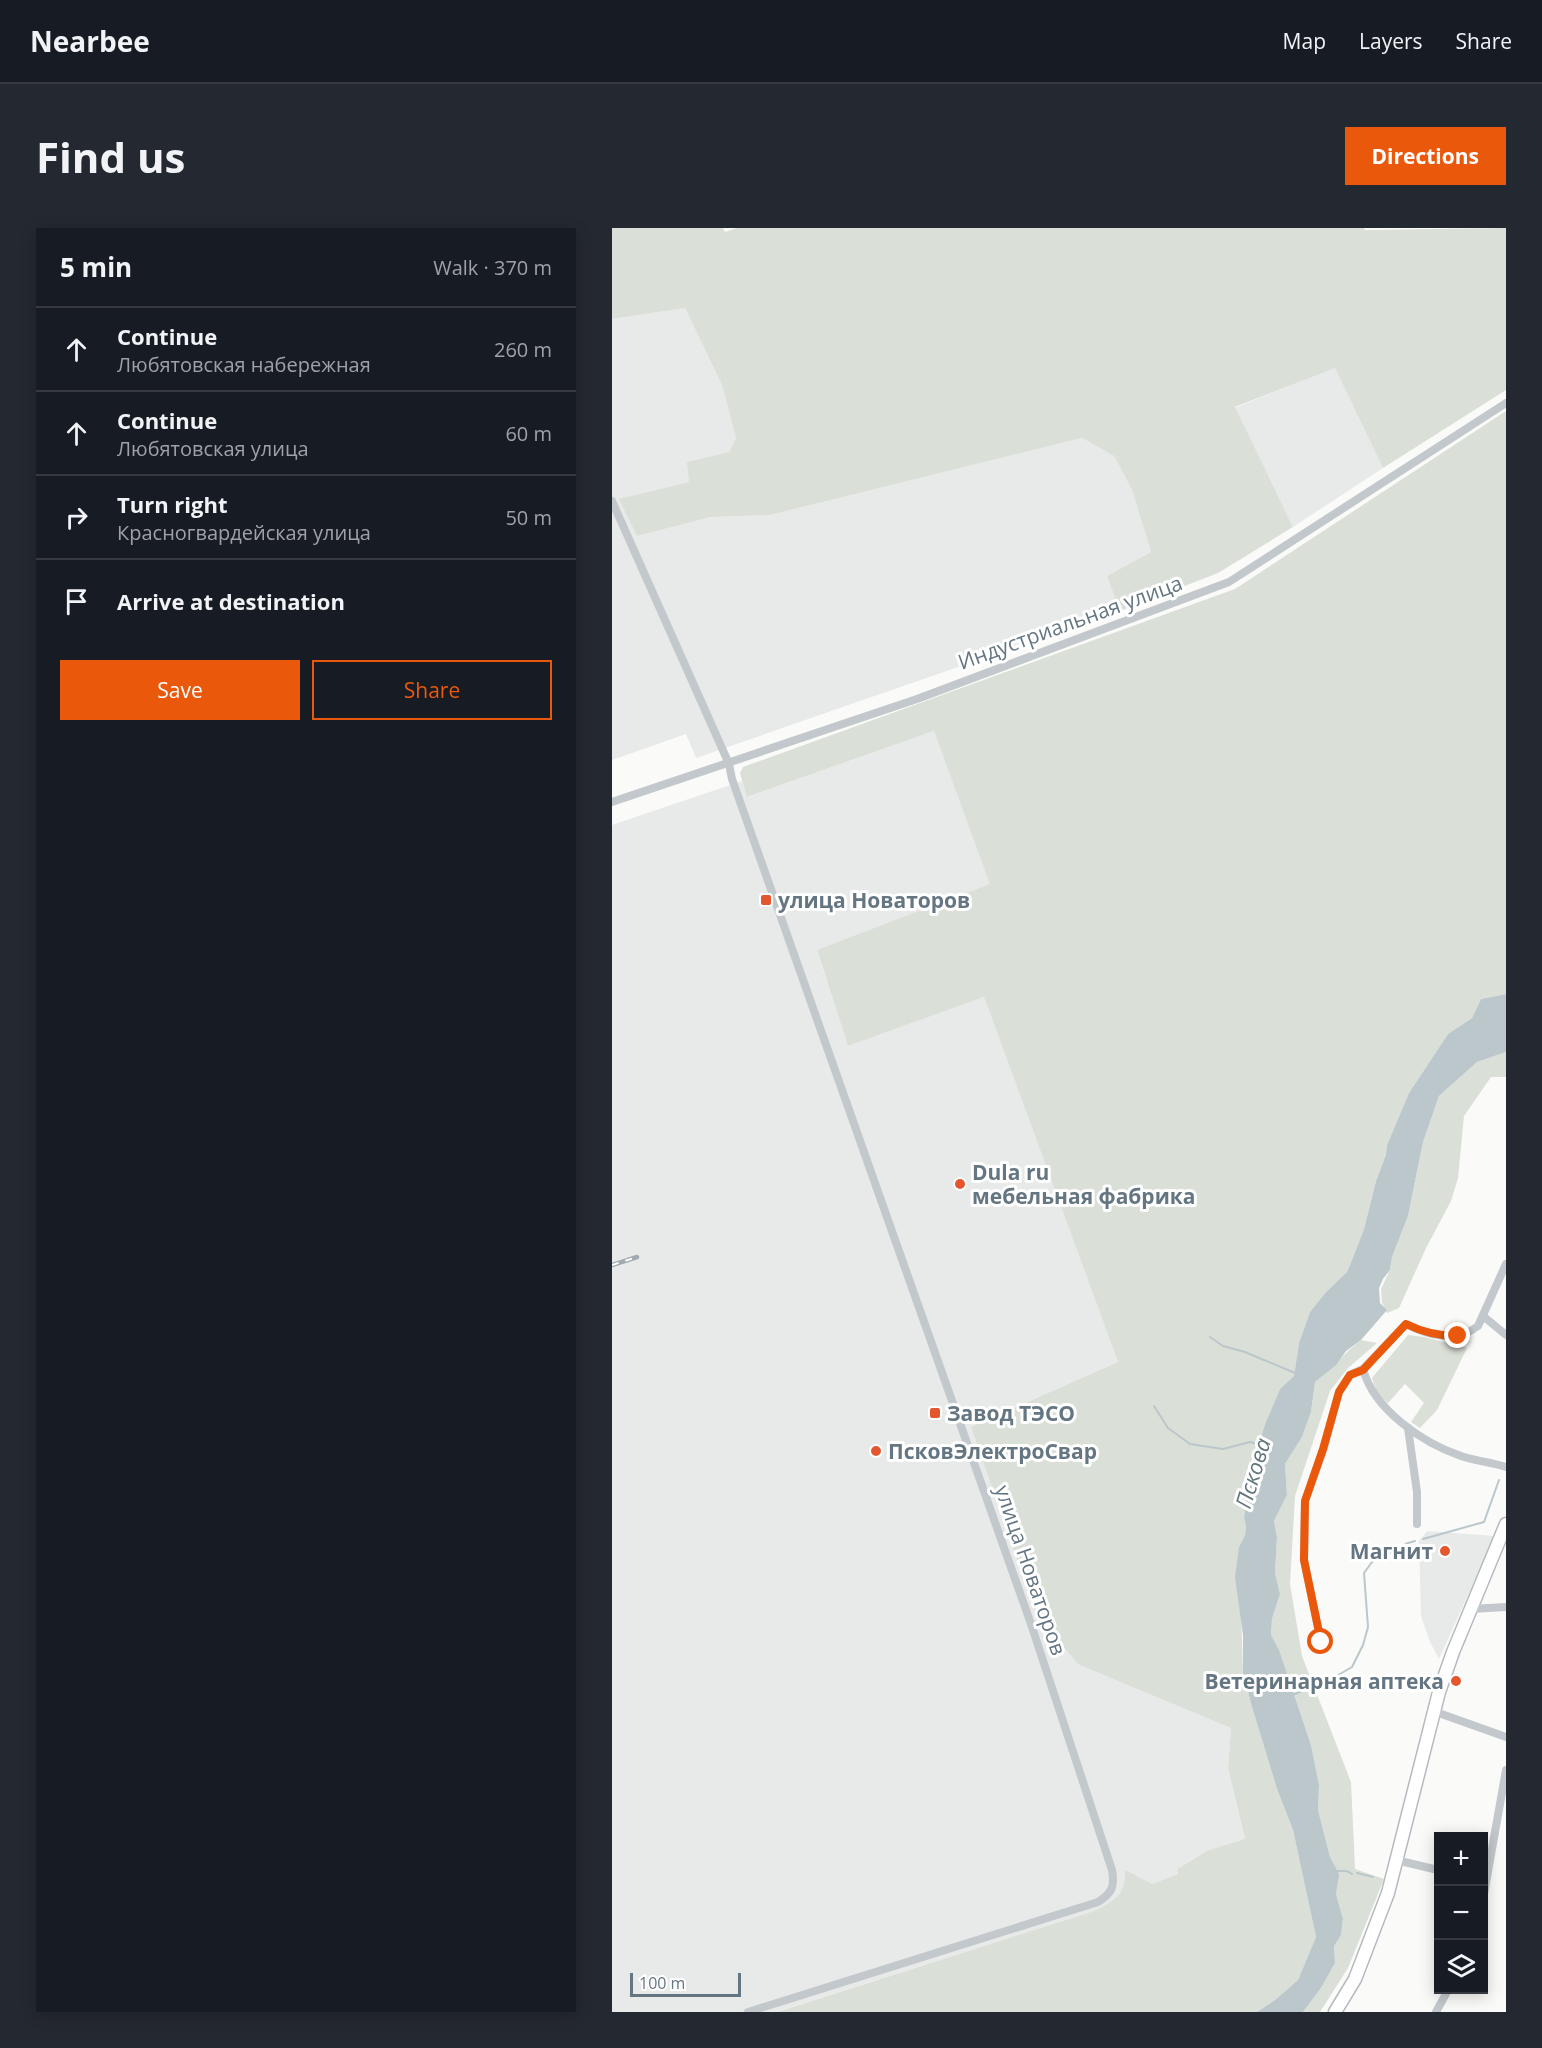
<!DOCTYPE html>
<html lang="en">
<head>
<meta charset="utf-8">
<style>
	body { margin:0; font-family:"Open Sans",sans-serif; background:#242831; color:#f1f3f6 }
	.controls { position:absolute; right:18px; bottom:18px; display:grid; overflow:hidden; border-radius:0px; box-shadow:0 3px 15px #0003 }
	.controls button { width:54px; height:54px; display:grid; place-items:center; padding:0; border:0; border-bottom:2px solid #363941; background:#171b24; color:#f1f3f6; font:30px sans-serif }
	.scale { position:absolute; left:18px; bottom:15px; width:111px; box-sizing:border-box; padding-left:6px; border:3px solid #657683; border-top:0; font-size:16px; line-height:21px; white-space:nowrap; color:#657683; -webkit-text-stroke:4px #fff; paint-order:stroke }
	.stop { position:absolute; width:18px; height:18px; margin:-14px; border:4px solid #ea580c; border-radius:50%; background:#fff }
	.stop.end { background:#ea580c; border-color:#fff; box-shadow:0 2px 6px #0008 }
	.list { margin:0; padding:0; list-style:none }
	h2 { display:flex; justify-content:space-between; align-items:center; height:78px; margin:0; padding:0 24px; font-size:26px }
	h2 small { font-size:20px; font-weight:400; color:#9ea1a6 }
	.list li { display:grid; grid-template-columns:39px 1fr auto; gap:18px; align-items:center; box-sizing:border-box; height:84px; padding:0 24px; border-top:2px solid #363941 }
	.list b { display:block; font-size:22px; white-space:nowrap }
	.list p { margin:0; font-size:20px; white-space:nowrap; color:#9ea1a6 }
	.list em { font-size:20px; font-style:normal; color:#9ea1a6 }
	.actions { display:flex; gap:12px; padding:18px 24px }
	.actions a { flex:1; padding:14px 0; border:2px solid #ea580c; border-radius:0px; text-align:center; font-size:21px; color:#ea580c }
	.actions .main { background:#ea580c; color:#fff }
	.icon { flex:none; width:33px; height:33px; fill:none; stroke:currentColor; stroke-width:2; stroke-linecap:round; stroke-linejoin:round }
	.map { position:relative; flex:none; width:894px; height:1784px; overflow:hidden; border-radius:0px }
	header { display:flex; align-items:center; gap:36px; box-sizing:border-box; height:84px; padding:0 30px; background:#171b24; border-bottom:2px solid #363941 }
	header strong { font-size:28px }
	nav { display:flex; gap:33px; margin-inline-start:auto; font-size:21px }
	.intro { display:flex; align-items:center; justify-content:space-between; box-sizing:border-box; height:144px; padding:0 36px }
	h1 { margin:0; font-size:42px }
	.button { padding:15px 27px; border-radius:0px; background:#ea580c; color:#fff; font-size:21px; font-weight:700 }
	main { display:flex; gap:36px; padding:0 36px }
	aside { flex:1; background:#171b24; border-radius:0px; box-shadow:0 3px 15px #0003 }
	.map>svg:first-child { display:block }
	.built { fill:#e8e9e9 }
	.green { fill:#dadfd7 }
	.water { fill:#bbc7cb }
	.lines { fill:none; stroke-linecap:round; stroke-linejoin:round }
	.stream { stroke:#bbc7cb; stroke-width:2 }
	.primary-casing { stroke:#b5babe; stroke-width:15 }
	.street { stroke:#c3c8cc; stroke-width:8 }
	.primary { stroke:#fff; stroke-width:12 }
	.rail-casing { stroke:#a2aab0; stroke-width:4.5 }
	.rail { stroke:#fff; stroke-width:2; stroke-dasharray:7; stroke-linecap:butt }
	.route { stroke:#ea580c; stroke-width:8 }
	.poi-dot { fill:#e4572e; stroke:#fff; stroke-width:2 }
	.labels { text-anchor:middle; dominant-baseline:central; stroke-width:6; stroke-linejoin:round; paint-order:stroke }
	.street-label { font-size:21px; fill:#657683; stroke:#fff }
	.poi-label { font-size:21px; font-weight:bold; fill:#657683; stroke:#fff; text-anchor:start }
	.water-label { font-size:22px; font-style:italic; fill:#60757c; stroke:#fff }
</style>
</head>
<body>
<header>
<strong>Nearbee</strong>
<nav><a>Map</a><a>Layers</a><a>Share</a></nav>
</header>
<div class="intro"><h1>Find us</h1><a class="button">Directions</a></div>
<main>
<aside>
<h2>5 min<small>Walk · 370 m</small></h2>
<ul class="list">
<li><svg class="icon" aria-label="ahead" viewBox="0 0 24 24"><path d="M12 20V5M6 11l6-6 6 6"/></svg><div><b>Continue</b><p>Любятовская набережная</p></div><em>260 m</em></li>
<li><svg class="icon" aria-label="ahead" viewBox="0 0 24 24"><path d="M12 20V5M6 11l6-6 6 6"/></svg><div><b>Continue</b><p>Любятовская улица</p></div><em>60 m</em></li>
<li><svg class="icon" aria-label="right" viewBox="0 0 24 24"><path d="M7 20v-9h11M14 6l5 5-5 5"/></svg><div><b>Turn right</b><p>Красногвардейская улица</p></div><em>50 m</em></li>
<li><svg class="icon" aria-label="arrive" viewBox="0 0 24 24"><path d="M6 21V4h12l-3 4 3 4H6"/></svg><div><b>Arrive at destination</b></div></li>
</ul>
<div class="actions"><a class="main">Save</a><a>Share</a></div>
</aside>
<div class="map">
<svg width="894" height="1784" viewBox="0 0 894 1784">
	<rect width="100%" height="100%" fill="#fafaf8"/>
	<g class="built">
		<polygon points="73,80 110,157 124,210 117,224 76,234 77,254 8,271 25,308 99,289 158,287 470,210 502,228 520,262 539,324 495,348 508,383 84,530 74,506 0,532 0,91"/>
		<polygon points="723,139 771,240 681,299 623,180"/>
		<polygon points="322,503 379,656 205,723 236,818 372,769 506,1134 359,1199 424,1386 466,1435 619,1500 616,1542 633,1612 566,1646 540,1656 514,1656 502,1674 482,1683 164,1784 0,1784 0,597 130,553 136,569"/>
		<polygon points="815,1303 883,1308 827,1431 818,1414 809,1388 807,1313"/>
	</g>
	<g class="green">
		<polygon points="0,0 111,0 113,4 125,0 752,0 753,2 894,0 894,162 771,240 723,140 623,179 681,299 606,345 508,383 495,348 539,324 520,262 502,228 470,210 158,287 99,289 25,308 7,271 77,254 75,234 117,224 124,210 110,157 73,80 0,91"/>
		<path d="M894,183v583l-25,5 -9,19 -24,16 -39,59 -22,52 -1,8 -10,28 -12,48 -12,31 -5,12 -21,20 -16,20 -11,31 -5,33 -14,13 -15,35 -16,55 -5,39 2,8 -1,9 -6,12 4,126 9,34 25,82 16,41 23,107 -18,43 -23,20 -18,12h-480l317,-101c21,-10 32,-16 31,-41l27,14 26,-10v-5l29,-18 38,-12 -17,-70 3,-41 -153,-64 -42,-50 -65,-187 147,-65 -134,-365 -136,49 -31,-96 173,-66 -56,-153 -187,66 -7,-24 3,-6 492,-178z"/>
		<polygon points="894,824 894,849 879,849 852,888 846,950 839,973 814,1020 787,1080 775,1085 770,1075 769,1061 778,1042 780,1029 796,988 811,914 827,868 865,834"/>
		<polygon points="796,1107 812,1109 855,1120 825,1182 808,1200 799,1194 812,1175 793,1156 776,1175 766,1167 760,1150"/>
		<path d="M749,1112l16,3 -29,25 -18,23 -35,105 -5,88 12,72 49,126 4,87 29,10 -36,89 -28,44h-17l18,-24 14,-25 -1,-18 7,-10 2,-16 -7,-25 2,-20 -8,-17 -12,-47 1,-25 -8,-40 -32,-94 -8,-16 1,-16 8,-25 -5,-21 2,-36 -3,-16 13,-26 -2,-31 17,-27 9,-25 4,-30c18,-14 29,-29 46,-42z"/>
	</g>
	<polygon class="water" points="894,766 894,824 865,834 827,868 811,914 796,988 780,1029 778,1042 771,1051 767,1060 768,1075 775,1082 749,1112 734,1123 724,1137 703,1154 699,1184 690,1209 673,1236 675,1267 662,1293 665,1309 663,1345 668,1366 660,1391 659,1407 667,1422 699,1517 707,1557 706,1582 718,1629 727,1646 724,1666 731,1691 729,1707 722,1718 723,1735 709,1760 691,1784 645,1784 663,1772 686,1752 704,1709 681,1602 665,1561 640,1479 631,1445 631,1407 623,1349 627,1319 633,1307 634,1298 632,1290 637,1251 653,1196 668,1161 682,1148 687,1115 698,1084 714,1064 735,1044 740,1032 752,1001 764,953 774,926 775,917 797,865 836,806 860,790 869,771"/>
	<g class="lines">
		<g class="stream">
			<polyline points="598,1109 611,1118 633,1124 683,1145"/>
			<polyline points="542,1178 556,1200 578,1216 611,1221 638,1214 650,1217"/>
			<polyline points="811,1311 872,1294 887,1252"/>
			<polyline points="680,1467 716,1453 740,1439 751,1417 756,1399 752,1345 760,1334 796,1315 803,1313"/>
			<polyline points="723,1643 735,1643 740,1646"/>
			<polyline points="745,1645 761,1649"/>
		</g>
		<g class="primary-casing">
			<polyline id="primary" points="723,1784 743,1751 776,1665 827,1464 841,1424 894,1296"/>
		</g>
		<g class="street">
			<path d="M0,273l117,263 3,15 299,845 81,246c3,17 0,23 -14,32l-350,110"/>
			<polyline points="0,574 305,471 617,354 894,175"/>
			<path d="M894,1036l-28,62c-21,17 -49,10 -72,-2l-43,45c11,41 60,74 98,87 14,5 30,6 45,11"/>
			<polyline points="871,1088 894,1107"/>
			<polyline points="796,1200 805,1264 805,1296"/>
			<polyline points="859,1381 894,1379"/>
			<polyline points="709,1414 692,1332 693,1273 712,1220 727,1164 738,1147 751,1141"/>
			<polyline points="821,1483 894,1509"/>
			<polyline points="784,1632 826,1642"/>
			<polyline points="872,1666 894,1542"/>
			<polyline points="824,1784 836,1762"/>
		</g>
		<use href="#primary" class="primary"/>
		<g class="rail-casing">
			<polyline id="rail" points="0,1037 25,1029"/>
		</g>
		<use href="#rail" class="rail"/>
	</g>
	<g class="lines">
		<path class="route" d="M709,1414l-17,-82 1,-59 18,-52 16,-57 11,-17 13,-5 43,-46c18,9 33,12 52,12"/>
	</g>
	<g class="poi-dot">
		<rect x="148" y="666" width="12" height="12" rx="3"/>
		<circle cx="348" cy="956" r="6"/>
		<rect x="317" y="1179" width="12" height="12" rx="3"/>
		<circle cx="264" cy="1223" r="6"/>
		<circle cx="833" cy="1323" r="6"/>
		<circle cx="844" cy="1453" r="6"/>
	</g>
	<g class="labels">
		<g class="street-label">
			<text transform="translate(458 394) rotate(-20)">Индустриальная улица</text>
			<text transform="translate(419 1342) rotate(71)">улица Новаторов</text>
		</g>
		<g class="poi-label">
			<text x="166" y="672">улица Новаторов</text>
			<text x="360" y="944">Dula ru<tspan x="360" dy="24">мебельная фабрика</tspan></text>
			<text x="335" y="1185">Завод ТЭСО</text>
			<text x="276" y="1223">ПсковЭлектроСвар</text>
			<text x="821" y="1323" text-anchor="end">Магнит</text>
			<text x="832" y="1453" text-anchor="end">Ветеринарная аптека</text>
		</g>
		<g class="water-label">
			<text transform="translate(640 1245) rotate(-73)">Пскова</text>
		</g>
	</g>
</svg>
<div class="controls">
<button>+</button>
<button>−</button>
<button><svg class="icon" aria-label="layers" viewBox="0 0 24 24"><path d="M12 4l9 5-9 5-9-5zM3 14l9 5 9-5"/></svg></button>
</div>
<div class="scale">100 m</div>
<div class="stop" style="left:709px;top:1414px"></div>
<div class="stop end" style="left:846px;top:1108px"></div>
</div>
</main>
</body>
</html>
